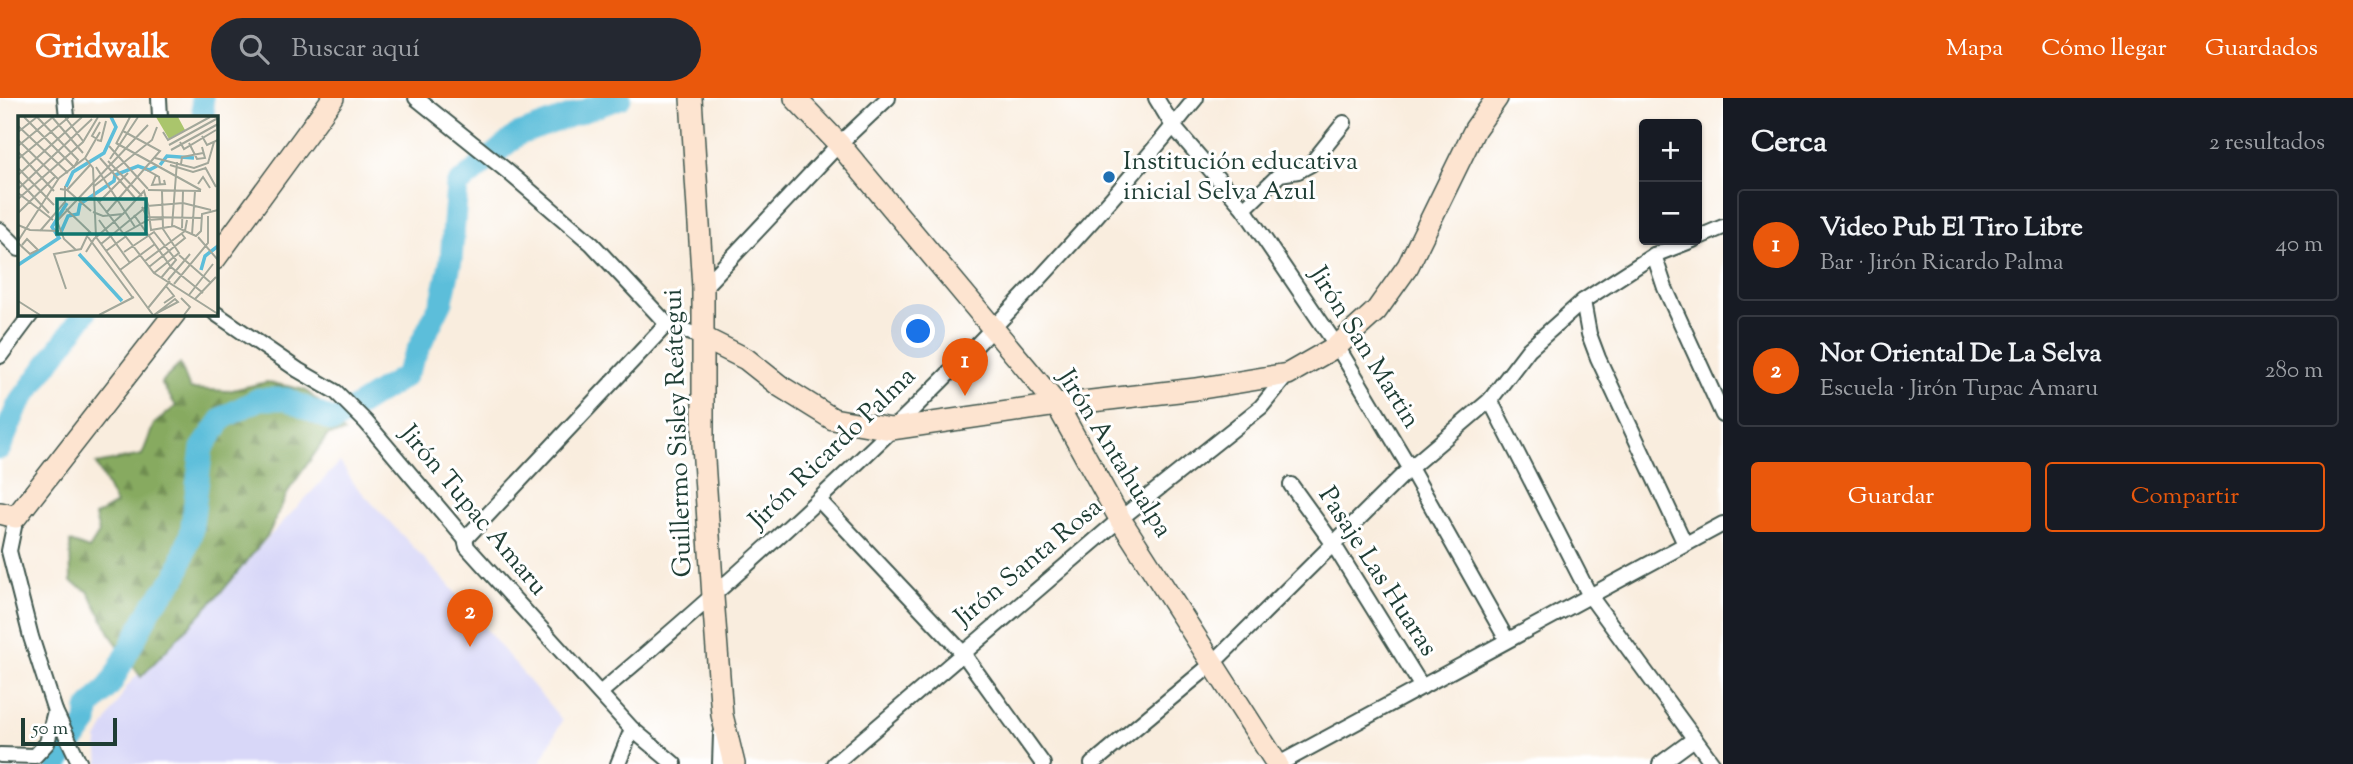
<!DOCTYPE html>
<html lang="es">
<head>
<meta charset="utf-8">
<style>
	body { margin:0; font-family:"Sorts Mill Goudy",serif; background:#242831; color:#f1f3f6 }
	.controls { position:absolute; right:21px; top:21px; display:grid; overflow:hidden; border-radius:7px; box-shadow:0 2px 5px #0004 }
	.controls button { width:63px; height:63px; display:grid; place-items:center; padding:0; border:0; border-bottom:2px solid #363941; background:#171b24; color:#f1f3f6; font:35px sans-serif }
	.scale { position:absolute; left:21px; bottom:18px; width:96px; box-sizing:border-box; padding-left:7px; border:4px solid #1f3d34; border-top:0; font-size:19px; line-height:24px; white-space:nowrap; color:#1f3d34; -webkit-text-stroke:5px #fff; paint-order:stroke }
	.you { position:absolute; left:919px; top:234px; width:24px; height:24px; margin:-18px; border:5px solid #fff; border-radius:50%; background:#1a73e8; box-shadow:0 0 0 10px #1a73e833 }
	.badge { display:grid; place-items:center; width:46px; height:46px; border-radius:50%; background:#ea580c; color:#fff; font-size:23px; font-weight:700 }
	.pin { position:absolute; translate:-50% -58px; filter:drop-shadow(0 2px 4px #0008) }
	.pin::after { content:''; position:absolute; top:37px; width:24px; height:21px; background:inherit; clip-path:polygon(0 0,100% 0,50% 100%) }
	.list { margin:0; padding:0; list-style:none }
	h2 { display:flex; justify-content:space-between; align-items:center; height:91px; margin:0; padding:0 28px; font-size:30px }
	h2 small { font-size:23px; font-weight:400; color:#9ea1a6 }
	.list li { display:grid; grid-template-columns:46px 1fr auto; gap:21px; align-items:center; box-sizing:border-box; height:112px; margin:0 14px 14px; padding:0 14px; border:2px solid #363941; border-radius:7px }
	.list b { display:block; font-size:26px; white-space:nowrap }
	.list p { margin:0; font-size:23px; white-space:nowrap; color:#9ea1a6 }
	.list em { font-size:23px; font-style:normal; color:#9ea1a6 }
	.actions { display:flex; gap:14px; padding:21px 28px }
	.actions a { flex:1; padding:16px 0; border:2px solid #ea580c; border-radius:7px; text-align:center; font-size:24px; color:#ea580c }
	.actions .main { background:#ea580c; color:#fff }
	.icon { flex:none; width:38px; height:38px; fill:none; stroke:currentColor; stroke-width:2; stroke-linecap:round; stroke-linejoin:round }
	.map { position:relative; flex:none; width:1723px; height:666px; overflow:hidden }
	header { display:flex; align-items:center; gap:42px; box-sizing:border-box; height:98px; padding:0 35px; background:#ea580c; color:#fff }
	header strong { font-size:33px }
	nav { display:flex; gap:38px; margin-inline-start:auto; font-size:24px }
	.search { width:490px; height:63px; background:#242831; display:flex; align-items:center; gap:18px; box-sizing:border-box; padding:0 24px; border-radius:38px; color:#9ea1a6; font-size:26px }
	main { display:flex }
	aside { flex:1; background:#171b24 }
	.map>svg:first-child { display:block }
	.built { fill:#d8d7f8 }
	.forest { fill:url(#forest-firs); stroke:#53744a; stroke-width:2 }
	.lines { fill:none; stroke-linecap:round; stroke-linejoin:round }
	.river { stroke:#5cbeda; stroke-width:23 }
	.street-casing { stroke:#40574e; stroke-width:18 }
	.secondary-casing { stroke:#40574e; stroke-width:24 }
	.street { stroke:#fff; stroke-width:14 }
	.secondary { stroke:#fde4d0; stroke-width:21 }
	.poi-dot { fill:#1f6fb2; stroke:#fff; stroke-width:2.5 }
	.labels { text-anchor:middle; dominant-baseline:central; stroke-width:6; stroke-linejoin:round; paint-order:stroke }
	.poi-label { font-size:26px; fill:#1f3d34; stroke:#fff; text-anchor:start }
	.street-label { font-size:26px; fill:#1f3d34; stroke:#fff }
	.inset-river { fill:none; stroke:#5cbeda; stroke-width:3.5 }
	.inset-road { fill:none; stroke:#a2a79a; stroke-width:2 }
	.view { fill:#0f766e; fill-opacity:0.15; stroke:#0f766e; stroke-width:3.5 }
	.inset-edge { fill:none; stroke:#1f3d34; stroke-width:3.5 }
</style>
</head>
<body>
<header>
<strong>Gridwalk</strong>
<div class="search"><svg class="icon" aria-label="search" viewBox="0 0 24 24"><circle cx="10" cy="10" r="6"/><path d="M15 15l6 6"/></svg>Buscar aquí</div>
<nav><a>Mapa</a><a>Cómo llegar</a><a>Guardados</a></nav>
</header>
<main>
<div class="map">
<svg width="1723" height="666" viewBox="0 0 1723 666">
	<defs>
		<pattern id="forest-firs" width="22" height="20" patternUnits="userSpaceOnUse" patternTransform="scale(1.75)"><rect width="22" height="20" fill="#87aa60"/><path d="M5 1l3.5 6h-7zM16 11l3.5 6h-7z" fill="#6e8c50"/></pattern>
	</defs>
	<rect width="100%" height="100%" fill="#fff"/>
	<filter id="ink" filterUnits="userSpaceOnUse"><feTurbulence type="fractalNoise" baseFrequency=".0143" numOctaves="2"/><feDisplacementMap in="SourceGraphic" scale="14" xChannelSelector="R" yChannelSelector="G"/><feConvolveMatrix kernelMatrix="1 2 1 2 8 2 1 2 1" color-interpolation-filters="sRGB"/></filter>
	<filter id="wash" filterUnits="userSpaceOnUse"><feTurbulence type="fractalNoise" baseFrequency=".00686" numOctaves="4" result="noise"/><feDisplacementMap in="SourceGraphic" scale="28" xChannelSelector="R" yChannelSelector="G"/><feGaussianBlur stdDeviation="1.57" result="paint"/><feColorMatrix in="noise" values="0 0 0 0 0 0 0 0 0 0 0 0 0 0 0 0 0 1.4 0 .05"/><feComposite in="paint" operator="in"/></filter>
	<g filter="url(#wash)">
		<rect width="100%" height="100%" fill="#f9edde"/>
		<polygon class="built" points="340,364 355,387 448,486 562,622 540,666 99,666 97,641 127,588"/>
		<polygon class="forest" points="180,266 190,291 228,293 267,284 305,292 327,311 344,335 328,337 289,392 268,437 224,491 141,579 112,539 88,493 71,484 70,444 89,451 99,435 95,418 116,406 96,366 142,357 154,326 176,308 161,285"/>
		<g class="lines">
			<g class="river">
				<polyline points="202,0 204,19"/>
				<polyline points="0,350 18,307 85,215"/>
				<polyline points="57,666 87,625 88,611 111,586 151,510 177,477 191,435 202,350 223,320 259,301 286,301 334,323 405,278 442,203 451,162 457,88 517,37 620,0"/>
			</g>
		</g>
	</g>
	<g filter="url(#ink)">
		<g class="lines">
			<g class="street-casing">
				<g id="street">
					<polyline points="65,0 67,19"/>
					<polyline points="159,0 160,19"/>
					<polyline points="416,0 507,73 592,146 667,226"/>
					<polyline points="1156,0 1173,28 1244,111 1337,248 1410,370 1507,542"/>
					<polyline points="1244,111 1280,76 1298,73 1311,66 1344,25"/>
					<polyline points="0,132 19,151"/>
					<polyline points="1697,140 1723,129"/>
					<polyline points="1654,157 1665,190 1723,317"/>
					<polyline points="703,190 839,46 888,0"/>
					<polyline points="1583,203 1589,236 1598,260 1685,446"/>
					<polyline points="215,215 298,272 336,294 366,324 465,441 467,449 632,631 674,666"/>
					<polyline points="0,258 32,215"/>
					<polyline points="1490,302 1590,498 1713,666"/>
					<polyline points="1291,387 1332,444 1422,589"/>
					<polyline points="819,402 962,554 1043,666"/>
					<polyline points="16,419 9,453 31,539 55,613 80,666"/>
					<polyline points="465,441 667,226 702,239"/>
					<path d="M600,595c214,-181 420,-376 596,-595"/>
					<polyline points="0,657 35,658 47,645 55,613"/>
					<polyline points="618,666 632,631"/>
					<polyline points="720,666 721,636"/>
					<polyline points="834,666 1120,421 1261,309 1288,276"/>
					<polyline points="1092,666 1213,565 1410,370 1490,302 1529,251 1583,203 1654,157 1693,142"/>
					<polyline points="1279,666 1723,426"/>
					<polyline points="1660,666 1694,641"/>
				</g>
			</g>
			<g class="secondary-casing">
				<g id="secondary">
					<polyline points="691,0 703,190 703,347 713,499 722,617 734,666"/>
					<polyline points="795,0 839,46 1057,307 1120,421 1277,666"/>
					<polyline points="215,161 333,0"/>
					<polyline points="702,239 746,261 780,288 833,321 891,331 1057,307 1196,291 1288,276 1337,248 1376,213 1408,168 1475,31 1497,0"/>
					<polyline points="0,415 16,419 175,215"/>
				</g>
			</g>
			<use href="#street" class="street"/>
			<use href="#secondary" class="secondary"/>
		</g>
	</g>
	<circle class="poi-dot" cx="1109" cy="79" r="7"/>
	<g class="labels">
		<g class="poi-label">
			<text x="1123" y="64">Institución educativa<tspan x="1123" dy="30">inicial Selva Azul</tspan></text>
		</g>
		<g class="street-label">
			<text transform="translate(1364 250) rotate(58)">Jirón San Martin</text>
			<text transform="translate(679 335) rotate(-92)">Guillermo Sisley Reátegui</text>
			<text transform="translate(833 351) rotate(-44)">Jirón Ricardo Palma</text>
			<text transform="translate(1114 356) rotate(58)">Jirón Antahualpa</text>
			<text transform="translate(473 413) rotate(50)">Jirón Tupac Amaru</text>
			<text transform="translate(1029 465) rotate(-40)">Jirón Santa Rosa</text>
			<text transform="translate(1377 474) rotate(57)">Pasaje Las Huaras</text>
		</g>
	</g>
	<g transform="translate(18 18)">
		<rect width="200" height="200" fill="#f9edde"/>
		<path d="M138,1h22l7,13 -16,9z" fill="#aac56c"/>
		<path class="inset-river" d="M142,49l7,-9 27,2M48,71l7,-15 31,-19 12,-26 -5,-10M43,116l7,-16 10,-2 2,-10 34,-23 1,-6 23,-9 11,4 8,-4M61,138l43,47M0,149l41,-27 -7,-11 15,-24M183,154l4,-14 13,-10"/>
		<path class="inset-road" d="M6,1l50,50 4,-7 -41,-43M34,1l31,36M47,1l18,24M0,10l50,47M0,16l19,-15M145,16l5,8 42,-23M184,20l5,9 11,-5M79,23l-5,-3 8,-14M0,24l40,39M79,24l4,1 5,-20M162,26l4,7 32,-19M98,27l85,47M171,27l8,16 8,-1 -3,-11M98,28l14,-27M151,29l49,-27M0,30l35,-29M91,30l39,43M153,34l47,-26M0,36l36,39M67,42l8,10 3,69 57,78M82,42l35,40M137,42l39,10 14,-5 6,-21M0,43l51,-42M92,43l28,-42M90,45l34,35M163,48l1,-7 21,-4M152,49l23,7 13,-4M78,51l39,60M187,51l11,20M0,52l36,37M127,53l14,8 1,7M0,59l64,-58M138,59l-4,10 13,-1 -1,-4M41,62l26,-20 15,-26M0,64l31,33M180,68l5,-7 7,11M75,71l59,-47 5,-13M0,73l74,-70M42,73l7,1 24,21M49,74l23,-25M130,74l53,1M0,77l35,27M77,81l59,76 64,41M0,83l65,-57 15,-25M81,86l29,-29M130,89l3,25 23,-4 22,10 5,-5 1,-17 16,-4M124,91l5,10 54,1M48,93l25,24M75,96l10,4 20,-2 21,-23 4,14M0,97l37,-36M88,97l54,-62 -37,-20M116,99l37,52 32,26M81,104l31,43M39,105l91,-96M39,105l7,18 12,11M0,109l12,5 29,1M154,110l5,-64M164,112l1,-37M22,115l25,-29v-16M105,118l25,-14 15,-1M174,119l3,-44M70,121l45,61M180,121l20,23M0,125l41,-63M0,127l12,11 8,-4 -11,-11 -5,6M83,128l46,-38 36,-3 28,7M88,135l19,-14M68,136l8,-13 29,-25M106,136l30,-20 22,28 -15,18M161,139l32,28M127,145l40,-30 2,-11M131,151l36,-29 -4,-5M102,154l35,-26M136,157l25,-20 -16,-24 -1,-38M150,164l22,-26M156,168l34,-41v-27M48,173l-12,-35 27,-5 8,-17M171,179l24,-31M163,182l9,9 -6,8M177,183l21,-22M0,185l22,14M146,187l10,-7 -8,-10M130,192l22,-27M81,199l35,-18M136,199l21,-16 3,3 -21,11"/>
		<path class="view" d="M39,83h89v35h-89z"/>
		<rect width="200" height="200" class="inset-edge"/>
	</g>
</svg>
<div class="controls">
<button>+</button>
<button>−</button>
</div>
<div class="scale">50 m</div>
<div class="you"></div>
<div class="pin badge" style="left:965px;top:298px">1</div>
<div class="pin badge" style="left:470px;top:549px">2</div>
</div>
<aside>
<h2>Cerca<small>2 resultados</small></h2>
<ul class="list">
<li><span class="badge">1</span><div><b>Video Pub El Tiro Libre</b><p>Bar · Jirón Ricardo Palma</p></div><em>40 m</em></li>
<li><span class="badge">2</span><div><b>Nor Oriental De La Selva</b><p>Escuela · Jirón Tupac Amaru</p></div><em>280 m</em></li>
</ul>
<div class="actions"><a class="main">Guardar</a><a>Compartir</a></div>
</aside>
</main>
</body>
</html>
